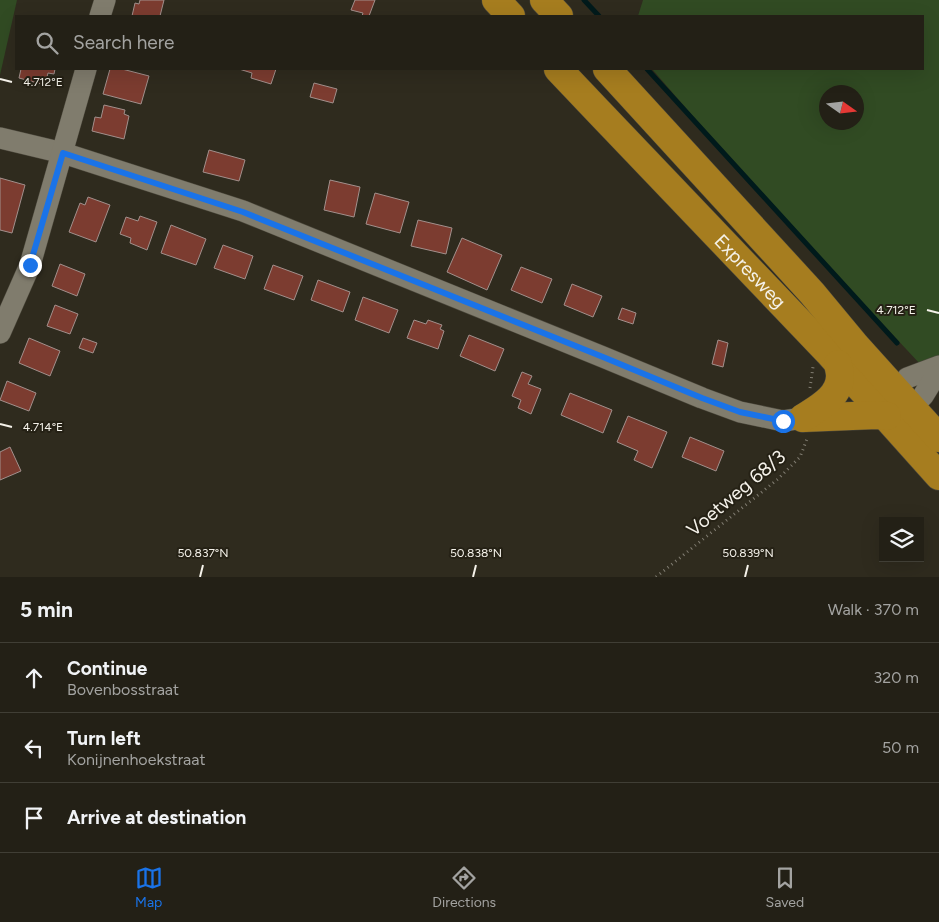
<!DOCTYPE html>
<html lang="en">
<head>
<meta charset="utf-8">
<style>
	body { margin:0; font-family:Figtree,sans-serif; background:#2f2d23; color:#f1f3f6 }
	.controls { position:absolute; right:15px; bottom:15px; display:grid; overflow:hidden; border-radius:0px; box-shadow:0 5px 20px #0002 }
	.controls button { width:45px; height:45px; display:grid; place-items:center; padding:0; border:0; border-bottom:1px solid #403e35; background:#232016; color:#f1f3f6; font:25px sans-serif }
	.compass { position:absolute; left:819px; top:85px; width:45px; height:45px; border-radius:50%; background:#232016; box-shadow:0 5px 20px #0002; rotate:104deg }
	.stop { position:absolute; width:15px; height:15px; margin:-11px; border:4px solid #1a73e8; border-radius:50%; background:#fff }
	.stop.end { background:#1a73e8; border-color:#fff; box-shadow:0 1px 5px #0008 }
	.list { margin:0; padding:0; list-style:none }
	h2 { display:flex; justify-content:space-between; align-items:center; height:65px; margin:0; padding:0 20px; font-size:21px }
	h2 small { font-size:16px; font-weight:400; color:#a3a3a1 }
	.list li { display:grid; grid-template-columns:32px 1fr auto; gap:15px; align-items:center; box-sizing:border-box; height:70px; padding:0 20px; border-top:1px solid #403e35 }
	.list b { display:block; font-size:19px; white-space:nowrap }
	.list p { margin:0; font-size:16px; white-space:nowrap; color:#a3a3a1 }
	.list em { font-size:16px; font-style:normal; color:#a3a3a1 }
	.icon { flex:none; width:28px; height:28px; fill:none; stroke:currentColor; stroke-width:2; stroke-linecap:round; stroke-linejoin:round }
	.map { position:relative; flex:none; width:939px; height:577px; overflow:hidden }
	.search { position:absolute; background:#232016; box-shadow:0 5px 20px #0002; left:15px; right:15px; top:15px; height:55px; display:flex; align-items:center; gap:12px; box-sizing:border-box; padding:0 18px; border-radius:0px; color:#a3a3a1; font-size:19px }
	.sheet { height:275px; background:#232016 }
	nav { display:flex; justify-content:space-around; align-items:center; box-sizing:border-box; height:70px; border-top:1px solid #403e35; background:#232016; font-size:14px; color:#a3a3a1 }
	nav a { display:grid; justify-items:center; gap:2px }
	nav .on { color:#1a73e8 }
	.map>svg:first-child { display:block }
	.green { fill:#314b23; fill-rule:evenodd }
	.lines { fill:none; stroke-linecap:round; stroke-linejoin:round }
	.stream { stroke:#001a1b; stroke-width:5 }
	.building { fill:#7c3c30; stroke:#a2908c }
	.minor-casing { stroke:#4c493d; stroke-width:22 }
	.highway-casing { stroke:#4c493d; stroke-width:29 }
	.path { stroke:#827e73; stroke-width:3; stroke-dasharray:1 4; stroke-linecap:butt }
	.minor { stroke:#807c6d; stroke-width:21 }
	.highway { stroke:#a67d1f; stroke-width:28 }
	.route { stroke:#1a73e8; stroke-width:6 }
	.ticks { fill:none; stroke:#f5f2ea; stroke-width:2 }
	.labels { text-anchor:middle; dominant-baseline:central; stroke-width:4; stroke-linejoin:round; paint-order:stroke }
	.street-label { font-size:19px; fill:#f5f2ea; stroke:#252115 }
	.ticks-label { font-size:12px; text-anchor:middle; fill:#f5f2ea; stroke:#252115; stroke-width:4; stroke-linejoin:round; paint-order:stroke }
</style>
</head>
<body>
<div class="map">
<svg width="939" height="577" viewBox="0 0 939 577">
	<rect width="100%" height="100%" fill="#2f2b1e"/>
	<g class="green">
		<polygon points="0,0 17,0 0,75"/>
		<path d="M643,0h296v358l-18,7 -170,-182 -99,-114h271v-53h-285zM826,92h30v30h-30z"/>
	</g>
	<g class="lines">
		<g class="stream">
			<polyline points="584,0 599,16"/>
			<polyline points="647,69 897,343"/>
		</g>
	</g>
	<g class="building">
		<polygon points="140,0 164,0 160,16 132,16 135,3 139,4"/>
		<polygon points="355,0 375,0 369,16 362,16 363,13 351,10"/>
		<polygon points="21,69 55,69 54,74 48,73 45,85 19,78"/>
		<polygon points="110,69 122,69 149,76 141,104 103,94"/>
		<polygon points="239,69 276,69 271,84 251,78 252,73"/>
		<polygon points="314,83 337,89 333,103 310,97"/>
		<polygon points="104,105 125,110 124,114 129,116 124,139 92,131 95,117 101,118"/>
		<polygon points="209,150 245,160 239,181 203,172"/>
		<polygon points="0,178 25,185 12,233 0,230"/>
		<polygon points="330,180 360,187 354,217 324,210"/>
		<polygon points="375,193 409,202 400,233 366,224"/>
		<polygon points="88,197 110,205 96,242 69,232 80,203 85,205"/>
		<polygon points="140,216 157,222 147,250 130,243 131,238 120,234 126,217 138,221"/>
		<polygon points="418,220 452,228 446,254 411,246"/>
		<polygon points="171,225 206,239 196,265 161,253"/>
		<polygon points="462,238 502,255 487,290 447,272"/>
		<polygon points="223,245 253,256 245,279 214,268"/>
		<polygon points="60,264 85,274 77,296 52,286"/>
		<polygon points="273,265 303,276 294,300 264,289"/>
		<polygon points="521,267 552,279 542,303 511,290"/>
		<polygon points="318,280 350,292 343,312 311,300"/>
		<polygon points="572,284 602,296 593,317 564,305"/>
		<polygon points="363,297 398,310 389,333 355,320"/>
		<polygon points="55,305 78,314 70,334 47,326"/>
		<polygon points="622,308 636,313 633,324 618,319"/>
		<polygon points="414,320 426,324 428,320 442,325 440,329 444,331 438,349 407,338"/>
		<polygon points="469,335 504,349 495,371 460,356"/>
		<polygon points="29,338 60,351 50,376 19,363"/>
		<polygon points="83,338 97,343 93,353 79,348"/>
		<polygon points="718,340 728,343 723,367 712,364"/>
		<polygon points="522,372 532,376 528,384 541,389 531,414 518,408 521,400 512,396"/>
		<polygon points="7,381 36,393 29,411 0,400"/>
		<polygon points="570,393 612,410 603,433 561,415"/>
		<polygon points="628,416 667,432 652,468 634,460 638,451 617,442"/>
		<polygon points="690,437 724,451 716,471 682,457"/>
		<polygon points="10,447 21,471 0,480 0,452"/>
	</g>
	<g class="lines">
		<g class="minor-casing">
			<g id="minor">
				<polyline points="100,16 105,0"/>
				<polyline points="0,138 63,153 243,211 603,357 702,398 740,412 783,421 803,418"/>
				<polyline points="0,333 30,265 86,69"/>
				<polyline points="907,378 939,366"/>
				<polyline points="923,396 931,383 939,375"/>
			</g>
		</g>
		<g class="highway-casing">
			<g id="highway">
				<polyline points="496,0 511,16"/>
				<polyline points="544,0 559,16"/>
				<path id="s1" d="M558,69l37,39 233,244 111,124"/>
				<polyline points="607,69 812,293 856,346 939,438"/>
				<polyline points="803,418 877,415 887,416"/>
				<path d="M803,418c15,-10 37,-21 37,-42 0,-4 -1,-8 -2,-12"/>
			</g>
		</g>
		<g class="path">
			<polyline points="810,388 813,367"/>
			<polyline points="656,577 778,479 800,457 807,439"/>
		</g>
		<use href="#minor" class="minor"/>
		<use href="#highway" class="highway"/>
	</g>
	<g class="lines">
		<polyline class="route" points="30,265 63,153 243,212 603,357 702,398 740,412 783,421"/>
	</g>
	<path class="ticks" d="M0,79l12,3M927,310l12,3M0,424l12,3M200,577l3,-12M473,577l3,-12M745,577l3,-12"/>
	<g class="labels">
		<g class="street-label">
			<text stroke="none"><textPath href="#s1" startOffset="279">Expresweg</textPath></text>
			<text transform="translate(736 493) rotate(-40)">Voetweg 68/3</text>
		</g>
	</g>
	<g class="ticks-label">
		<text x="43" y="86">4.712°E</text>
		<text x="896" y="314">4.712°E</text>
		<text x="43" y="431">4.714°E</text>
		<text x="203" y="557">50.837°N</text>
		<text x="476" y="557">50.838°N</text>
		<text x="748" y="557">50.839°N</text>
	</g>
</svg>
<div class="controls">
<button><svg class="icon" aria-label="layers" viewBox="0 0 24 24"><path d="M12 4l9 5-9 5-9-5zM3 14l9 5 9-5"/></svg></button>
</div>
<svg class="compass" viewBox="-18 -18 36 36"><path d="M0-13l5 13h-10z" fill="#e53935"/><path d="M0 13l5-13h-10z" fill="#a3a3a1"/></svg>
<div class="stop" style="left:783px;top:421px"></div>
<div class="stop end" style="left:30px;top:265px"></div>
<div class="search"><svg class="icon" aria-label="search" viewBox="0 0 24 24"><circle cx="10" cy="10" r="6"/><path d="M15 15l6 6"/></svg>Search here</div>
</div>
<section class="sheet">
<h2>5 min<small>Walk · 370 m</small></h2>
<ul class="list">
<li><svg class="icon" aria-label="ahead" viewBox="0 0 24 24"><path d="M12 20V5M6 11l6-6 6 6"/></svg><div><b>Continue</b><p>Bovenbosstraat</p></div><em>320 m</em></li>
<li><svg class="icon" aria-label="left" viewBox="0 0 24 24"><path d="M17 20v-9H6M10 6l-5 5 5 5"/></svg><div><b>Turn left</b><p>Konijnenhoekstraat</p></div><em>50 m</em></li>
<li><svg class="icon" aria-label="arrive" viewBox="0 0 24 24"><path d="M6 21V4h12l-3 4 3 4H6"/></svg><div><b>Arrive at destination</b></div></li>
</ul>
</section>
<nav>
<a class="on"><svg class="icon" aria-label="map" viewBox="0 0 24 24"><path d="M3 6l6-2 6 2 6-2v14l-6 2-6-2-6 2zM9 4v14M15 6v14"/></svg>Map</a>
<a><svg class="icon" aria-label="directions" viewBox="0 0 24 24"><path d="M12 3l9 9-9 9-9-9zM9 14v-3h6M13 9l2 2-2 2"/></svg>Directions</a>
<a><svg class="icon" aria-label="saved" viewBox="0 0 24 24"><path d="M7 4h10v16l-5-4-5 4z"/></svg>Saved</a>
</nav>
</body>
</html>
